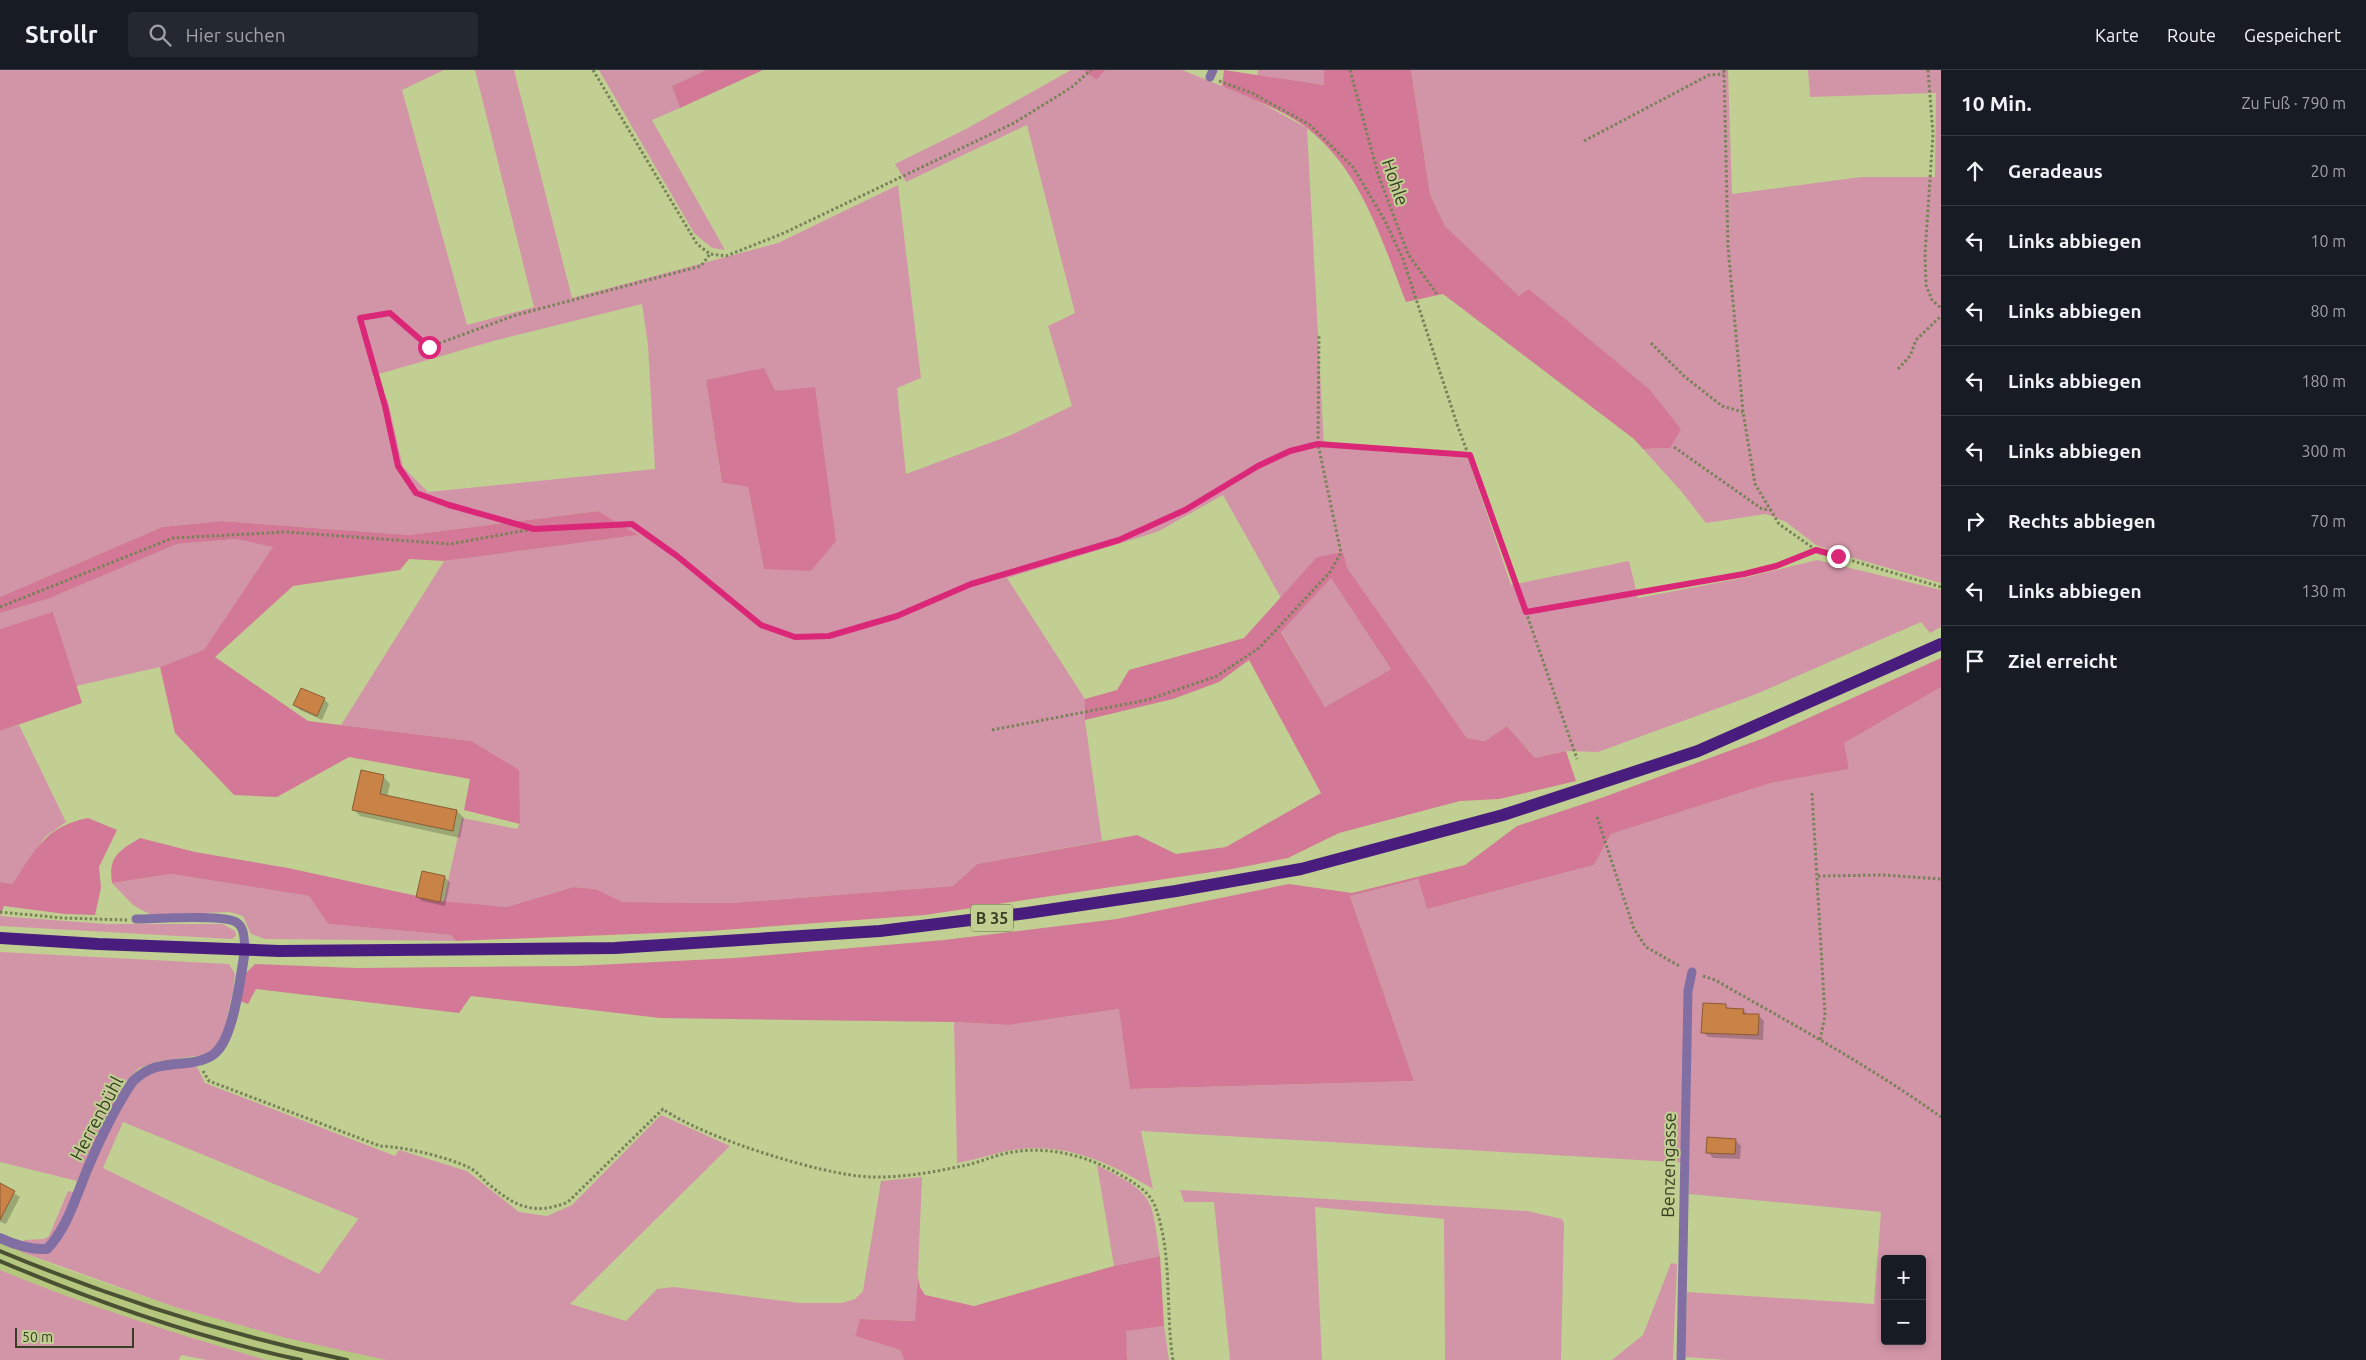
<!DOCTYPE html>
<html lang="de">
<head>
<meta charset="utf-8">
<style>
	body { margin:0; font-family:Ubuntu,sans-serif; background:#242831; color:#f1f3f6 }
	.controls { position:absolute; right:15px; bottom:15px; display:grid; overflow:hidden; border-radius:5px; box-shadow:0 2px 8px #0003 }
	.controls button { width:45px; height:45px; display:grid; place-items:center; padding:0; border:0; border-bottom:1px solid #363941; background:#171b24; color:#f1f3f6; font:25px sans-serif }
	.scale { position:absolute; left:15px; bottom:12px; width:119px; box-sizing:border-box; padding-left:5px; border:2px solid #383e24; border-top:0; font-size:14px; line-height:18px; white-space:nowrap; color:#383e24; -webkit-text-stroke:4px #c1d092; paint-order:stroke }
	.stop { position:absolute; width:15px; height:15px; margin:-11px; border:4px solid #db2777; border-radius:50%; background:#fff }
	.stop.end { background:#db2777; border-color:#fff; box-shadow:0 1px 5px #0008 }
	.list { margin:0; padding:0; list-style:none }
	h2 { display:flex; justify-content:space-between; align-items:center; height:65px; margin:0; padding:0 20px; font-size:21px }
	h2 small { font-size:16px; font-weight:400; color:#9ea1a6 }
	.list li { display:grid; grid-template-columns:32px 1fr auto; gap:15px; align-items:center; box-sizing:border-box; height:70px; padding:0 20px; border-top:1px solid #363941 }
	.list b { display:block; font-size:19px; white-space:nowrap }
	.list em { font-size:16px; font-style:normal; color:#9ea1a6 }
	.icon { flex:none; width:28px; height:28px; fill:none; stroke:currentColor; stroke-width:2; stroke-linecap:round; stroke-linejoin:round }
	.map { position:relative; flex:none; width:1941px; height:1290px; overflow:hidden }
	header { display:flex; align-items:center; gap:30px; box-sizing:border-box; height:70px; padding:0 25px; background:#171b24; border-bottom:1px solid #363941 }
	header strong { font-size:24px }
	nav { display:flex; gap:28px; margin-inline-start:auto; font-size:18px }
	.search { width:350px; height:45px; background:#242831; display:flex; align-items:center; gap:12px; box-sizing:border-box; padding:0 18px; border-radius:5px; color:#9ea1a6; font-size:19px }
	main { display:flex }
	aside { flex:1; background:#171b24 }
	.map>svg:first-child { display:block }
	.built { fill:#b5c67f }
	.green { fill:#d295a8; fill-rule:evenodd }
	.forest { fill:#d37896; fill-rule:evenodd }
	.shadow { fill:#0003 }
	.building { fill:#ca8346; stroke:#8b5b32 }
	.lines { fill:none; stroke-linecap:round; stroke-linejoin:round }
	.path { stroke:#788258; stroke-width:3; stroke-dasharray:2.5 2.5; stroke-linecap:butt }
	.service { stroke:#816fa3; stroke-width:9 }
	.minor { stroke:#816fa3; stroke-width:10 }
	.primary { stroke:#491d7d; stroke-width:12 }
	.rail { stroke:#495132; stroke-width:4 }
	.route { stroke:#db2777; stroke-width:6 }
	.labels { text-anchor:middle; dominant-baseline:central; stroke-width:4; stroke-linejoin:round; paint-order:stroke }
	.shield { fill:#c1d092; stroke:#616a45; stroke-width:1 }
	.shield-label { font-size:16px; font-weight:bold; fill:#383e24 }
	.street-label { font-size:18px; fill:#383e24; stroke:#c1d092 }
</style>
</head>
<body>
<header>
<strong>Strollr</strong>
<div class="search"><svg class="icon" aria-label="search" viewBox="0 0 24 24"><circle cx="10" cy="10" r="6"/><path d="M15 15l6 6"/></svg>Hier suchen</div>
<nav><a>Karte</a><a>Route</a><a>Gespeichert</a></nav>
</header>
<main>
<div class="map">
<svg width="1941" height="1290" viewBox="0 0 1941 1290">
	<rect width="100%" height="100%" fill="#c1d092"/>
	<polygon class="built" points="0,1173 61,1198 175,1237 286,1268 386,1290 266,1290 168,1262 52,1222 0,1200"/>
	<g class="green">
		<path d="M0,0h444l-42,20 65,235 67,-18 -59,-237h39l58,228 206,-55 120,-58 23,193 -24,10 9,86 105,-39 61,-29 -24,-80 27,-13 -48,-188 -121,57 -11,-18 71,-35 105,-59h12l14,10 8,-10h77l72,29 53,29 17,319 144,11 43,127 118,-24 9,37 110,-21 69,-17 124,30v37l-11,6 -9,-11 -167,73 -156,57 -32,-1 -31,7 -28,-32 -22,15 -18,-3 -121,-170 -3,-16 -26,6 -36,40 -58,-103 -66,37 -150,46 78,121v21l17,121 -125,23 -24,22 -222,17 -108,-1 -27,-13 -23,-2 -67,20 -63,-3 19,-86 55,11 3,-6 -49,-82 -130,-16 103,-164 193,-26 -39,-24 -189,24 -188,-14 -59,6 -162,70zM642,234l6,41 7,124 -227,23 -25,-25 -15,-66 -16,-25 125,-36zM706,310l69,11 -11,177 -16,-81 -26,-4z"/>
		<polygon points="599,0 706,0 672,16 680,38 652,50 725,180 712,178 694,163"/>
		<polygon points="1258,0 1324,0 1325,15 1257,7"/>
		<polygon points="1411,0 1728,0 1732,124 1861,107 1935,107 1936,23 1810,27 1808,0 1941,0 1941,513 1846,486 1816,475 1786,452 1766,444 1706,453 1681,421 1643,379 1670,378 1519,226 1445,156 1430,124"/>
		<polygon points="236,469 274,477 204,581 160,597 76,616 53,543 0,559 0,543 48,529 177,474"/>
		<polygon points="1331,507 1391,599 1325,637 1281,561"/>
		<path d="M1941,617v673h-215l-41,-3 2,-65 187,12 7,-92 -192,-18v-31l-548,-32 12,58c-48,-29 -90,-48 -147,-38 -17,4 -32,9 -49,12l-3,-141 55,3 111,-16 10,80 284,-8 -64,-185 68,-17 9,30 167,-44 17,-31 160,-51 78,-14 -6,-26zM1885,1189h37v82h-37z"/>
		<polygon points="19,655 66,752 45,767 12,814 0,812 0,661"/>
		<polygon points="171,804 309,826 328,854 451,865 456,871 265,869 251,864 243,846 229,842 151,845 133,835 112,813"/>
		<polygon points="0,846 106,854 223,854 235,861 236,866 232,869 0,856"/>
		<polygon points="0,882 229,894 235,904 233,921 222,969 216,978 203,985 159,991 139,998 123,1014 77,1111 0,1092"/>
		<path d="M197,997l8,16 190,73 4,-6 68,21 52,41 28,4 25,-11 89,-90 69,31 -160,158 56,17 31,-32 17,-2 126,16h42l13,-4 8,-8 18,-110 41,-4 -6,144 -56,-2 -5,17 45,14 4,10h-518l-100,-22 -111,-31 -154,-55 3,-12 20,-1 5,-3 19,-45 12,2c10,-21 43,-102 58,-113 18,-13 38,-13 59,-13zM123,1052l234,96 1,1 -39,55 -216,-106z"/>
		<path d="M1097,1095c18,10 46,20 54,42 5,15 6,34 9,49l-46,10z"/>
		<polygon points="1180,1120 1527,1141 1562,1149 1564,1153 1561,1290 1445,1290 1444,1149 1315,1137 1322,1290 1230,1290 1214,1132 1184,1132"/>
		<polygon points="1671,1193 1677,1194 1673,1290 1612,1290 1643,1265"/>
		<path d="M0,1200c87,36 176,64 266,90h-59l-26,-5 -2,5h-179z"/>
		<polygon points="1164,1256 1169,1290 1127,1290 1125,1260"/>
	</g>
	<g class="forest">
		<polygon points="706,0 763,0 680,38 672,16"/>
		<polygon points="1083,0 1105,0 1097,10"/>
		<path d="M1224,0l100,15v-15h87l19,124 15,32 74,70 10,-7 120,100 32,40 -11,19 -27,1 -9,-10 -191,-145 -37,8c-24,-61 -45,-132 -99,-174 -22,-17 -59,-31 -85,-42z"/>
		<polygon points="764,298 775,321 815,317 836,471 811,501 764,499 748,417 722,413 706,310"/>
		<polygon points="598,441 638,465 444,491 409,489 400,500 293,516 215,587 308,651 471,671 519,700 520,754 464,740 470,709 349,687 277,727 234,725 175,663 160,597 204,580 273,477 236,469 177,474 48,529 0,543 0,527 162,457 221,451 409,465"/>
		<path d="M1343,482l4,16 120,170 18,3 22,-15 28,32 31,-7 10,30 -77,18 -39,2 -121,32 -51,25 -56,11 -307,46 -216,16 -253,10 -5,-6 -123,-11 -19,-28 -138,-22 -59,9c-4,-27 7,-32 28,-45l55,14 93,16 152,33 66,6 67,-20 23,2 27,13 108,1 222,-17 24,-22 160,-29 39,19 50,-7 95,-54 -72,-133 -30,22 -46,17 -88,21v-21l32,-9 12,-20 115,-32 73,-81zM1331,508l60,91 -66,38 -44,-75z"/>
		<polygon points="53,542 82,633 0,661 0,559"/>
		<polygon points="1941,588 1941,617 1844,673 1849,699 1771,713 1611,764 1594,795 1427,839 1418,809 1350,826 1414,1011 1130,1019 1119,939 1009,955 954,952 660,948 471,926 459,943 256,919 248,934 240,931 245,904 255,894 356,898 576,896 735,888 944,870 1117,849 1289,814 1352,823 1465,795 1517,756 1604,727 1764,668"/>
		<path d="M88,748l29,12 -18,37 2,21 -6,27 -30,-1 -61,-8 -4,10v-34l12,2c24,-34 32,-57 76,-66z"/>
		<polygon points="1160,1186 1164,1256 1126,1261 1127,1290 904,1290 900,1280 855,1266 860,1249 915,1251 918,1207 920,1217 925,1225 974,1236 1114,1196"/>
	</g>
	<g class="shadow">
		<polygon points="324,629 329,634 322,650 300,640 294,635"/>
		<polygon points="383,706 390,714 387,727 457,741 464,748 460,768 360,746 353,739"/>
		<polygon points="423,802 445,807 450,813 445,836 422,831 417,826"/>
		<polygon points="1725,935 1729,939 1743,940 1749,945 1759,946 1764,951 1763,970 1708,967 1703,962"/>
		<polygon points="1735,1070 1741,1076 1740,1089 1713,1088 1708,1082"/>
		<polygon points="0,1115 20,1127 6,1154 0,1152"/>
	</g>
	<g class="building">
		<polygon points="301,618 325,628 317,646 293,635"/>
		<polygon points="361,700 384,705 380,724 457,740 453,761 352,740"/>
		<polygon points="422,801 445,806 440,832 416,827"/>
		<polygon points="1703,933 1726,934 1726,938 1744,939 1743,944 1759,944 1758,965 1701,963"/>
		<polygon points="1707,1067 1736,1069 1735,1084 1706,1083"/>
		<polygon points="0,1113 15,1121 0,1150"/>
	</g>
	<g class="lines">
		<g class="path">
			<polyline points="593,0 697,174 710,184 726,186 784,163 1014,53 1072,17 1091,0"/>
			<polyline points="1350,0 1378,104 1408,184 1437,224"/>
			<polyline points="1724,0 1728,177 1743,342 1755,414 1779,454 1816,480"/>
			<polyline points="1928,0 1933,64 1925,184 1926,215 1932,230 1941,238"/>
			<polyline points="1219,11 1252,23 1310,55 1353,97 1384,149 1403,189 1457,354 1526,542 1577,689"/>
			<polyline points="1584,71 1709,5 1724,4"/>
			<polyline points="1651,273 1684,306 1722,336 1743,342"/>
			<polyline points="1898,299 1910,286 1916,270 1941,246"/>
			<polyline points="1674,377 1762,439 1771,440"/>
			<polyline points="533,459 449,435 417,423 398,396 385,337 360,248 390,243 429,277 516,245 701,196 710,184"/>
			<polyline points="0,537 173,468 286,462 450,474 533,459 632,454 677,486 761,555 795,567 829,566 897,547 971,514 1119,470 1185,440 1258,396 1290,381 1318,374 1470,385"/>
			<polyline points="1526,542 1744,504 1776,496 1816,480 1941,517"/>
			<polyline points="992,660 1147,630 1217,606 1259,578 1330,502 1341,483 1318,374 1319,264"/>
			<polyline points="1812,723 1825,946 1820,970"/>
			<polyline points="1597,747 1634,859 1646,877 1681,897"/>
			<polyline points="1818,806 1883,805 1941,809"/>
			<polyline points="0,842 63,848 127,850"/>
			<path d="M1703,906l12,4c77,44 155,86 226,137"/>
			<path d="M203,1001l6,10 171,65c26,1 67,11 90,22 8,4 14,13 21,18 26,22 45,29 77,16l95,-93c39,28 158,66 207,68 32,1 65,-5 97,-12 13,-3 26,-9 40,-12 38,-8 79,2 112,21 14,8 30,17 36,32 18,48 10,104 18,154"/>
		</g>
		<g class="service">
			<polyline points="1210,7 1213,0"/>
			<path d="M136,849c19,0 86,-5 100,3 9,5 8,18 9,28"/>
			<polyline points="1681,1290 1688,921 1692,902"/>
		</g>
		<path class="minor" d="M0,1168c15,7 30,12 47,11 22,-23 30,-57 43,-86 12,-28 26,-57 43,-82 17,-16 31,-16 53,-18 11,-1 25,-4 32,-13 16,-17 23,-76 27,-100"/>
		<polyline class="primary" points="0,868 98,874 279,881 615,878 880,861 1027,843 1176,821 1301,799 1503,745 1698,681 1941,574"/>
		<g class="rail">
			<path d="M0,1181c112,47 228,84 347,109"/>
			<path d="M0,1191c96,41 198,77 301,99"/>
		</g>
	</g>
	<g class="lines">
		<polyline class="route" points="429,277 390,243 360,248 385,336 398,396 416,423 449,435 534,459 632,454 677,486 761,555 795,567 829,566 897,546 971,514 1119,470 1185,440 1258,396 1290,381 1318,374 1470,385 1526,542 1744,504 1776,496 1816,480 1838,486"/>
	</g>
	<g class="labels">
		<rect class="shield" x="971" y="834.5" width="42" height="27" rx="4"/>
		<g class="shield-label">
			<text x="992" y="848">B 35</text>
		</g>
		<g class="street-label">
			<text transform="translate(1396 112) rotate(71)">Hohle</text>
			<text transform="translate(96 1048) rotate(-62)">Herrenbühl</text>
			<text transform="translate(1668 1095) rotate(-89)">Benzengasse</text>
		</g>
	</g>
</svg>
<div class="controls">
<button>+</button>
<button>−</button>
</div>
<div class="scale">50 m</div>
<div class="stop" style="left:429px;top:277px"></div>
<div class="stop end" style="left:1838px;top:486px"></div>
</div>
<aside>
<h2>10 Min.<small>Zu Fuß · 790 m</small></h2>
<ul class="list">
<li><svg class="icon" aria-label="ahead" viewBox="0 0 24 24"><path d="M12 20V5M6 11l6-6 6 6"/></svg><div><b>Geradeaus</b></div><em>20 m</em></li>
<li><svg class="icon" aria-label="left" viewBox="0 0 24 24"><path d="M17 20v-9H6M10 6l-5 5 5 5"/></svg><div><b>Links abbiegen</b></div><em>10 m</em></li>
<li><svg class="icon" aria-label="left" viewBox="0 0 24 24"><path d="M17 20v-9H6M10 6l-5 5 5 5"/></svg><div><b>Links abbiegen</b></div><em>80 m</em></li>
<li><svg class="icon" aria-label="left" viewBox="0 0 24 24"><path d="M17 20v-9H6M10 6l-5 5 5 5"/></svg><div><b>Links abbiegen</b></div><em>180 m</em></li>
<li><svg class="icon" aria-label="left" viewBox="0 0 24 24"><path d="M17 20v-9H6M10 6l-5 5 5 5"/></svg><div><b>Links abbiegen</b></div><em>300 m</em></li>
<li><svg class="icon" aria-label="right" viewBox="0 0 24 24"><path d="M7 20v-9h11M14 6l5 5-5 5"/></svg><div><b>Rechts abbiegen</b></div><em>70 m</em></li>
<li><svg class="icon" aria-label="left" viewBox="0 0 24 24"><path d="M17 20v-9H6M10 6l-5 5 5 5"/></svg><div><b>Links abbiegen</b></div><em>130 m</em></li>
<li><svg class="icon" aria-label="arrive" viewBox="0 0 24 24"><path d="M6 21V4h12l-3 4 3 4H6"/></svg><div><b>Ziel erreicht</b></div></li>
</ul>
</aside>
</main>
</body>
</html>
